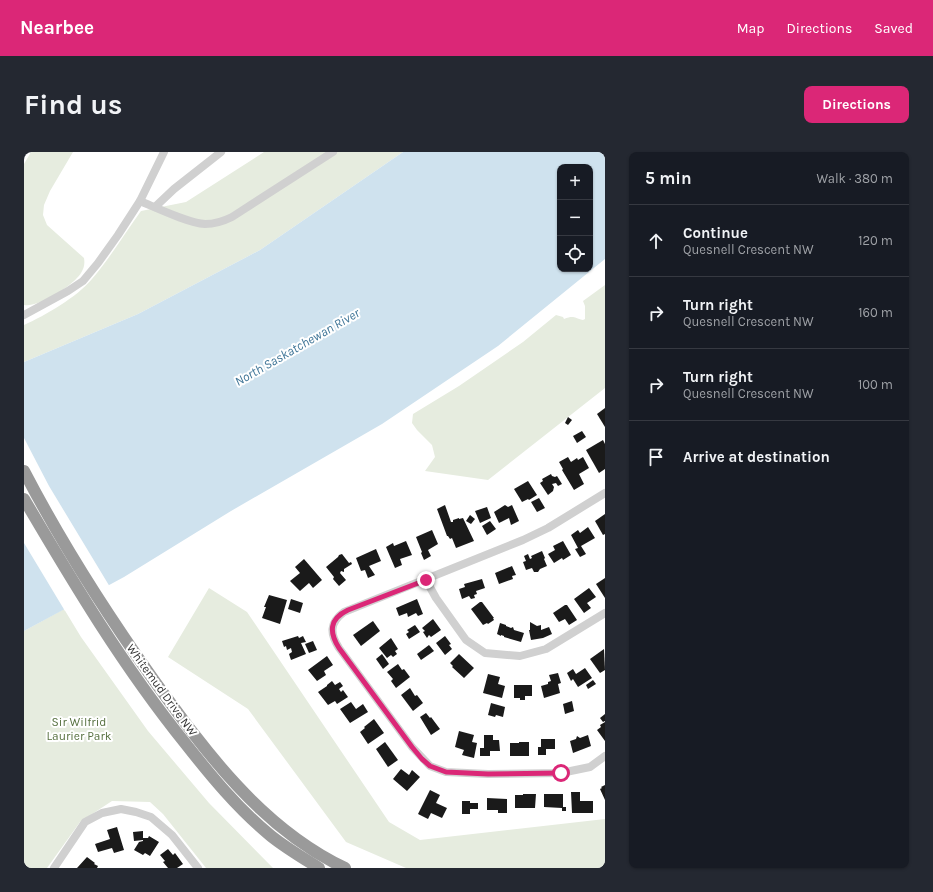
<!DOCTYPE html>
<html lang="en">
<head>
<meta charset="utf-8">
<style>
	body { margin:0; font-family:Karla,sans-serif; background:#242831; color:#f1f3f6 }
	.controls { position:absolute; right:12px; top:12px; display:grid; overflow:hidden; border-radius:8px; box-shadow:0 1px 3px #0004 }
	.controls button { width:36px; height:36px; display:grid; place-items:center; padding:0; border:0; border-bottom:1px solid #363941; background:#171b24; color:#f1f3f6; font:20px sans-serif }
	.stop { position:absolute; width:12px; height:12px; margin:-9px; border:3px solid #db2777; border-radius:50%; background:#fff }
	.stop.end { background:#db2777; border-color:#fff; box-shadow:0 1px 4px #0008 }
	.list { margin:0; padding:0; list-style:none }
	h2 { display:flex; justify-content:space-between; align-items:center; height:52px; margin:0; padding:0 16px; font-size:17px }
	h2 small { font-size:13px; font-weight:400; color:#9ea1a6 }
	.list li { display:grid; grid-template-columns:26px 1fr auto; gap:12px; align-items:center; box-sizing:border-box; height:72px; padding:0 16px; border-top:1px solid #363941 }
	.list b { display:block; font-size:15px; white-space:nowrap }
	.list p { margin:0; font-size:13px; white-space:nowrap; color:#9ea1a6 }
	.list em { font-size:13px; font-style:normal; color:#9ea1a6 }
	.icon { flex:none; width:22px; height:22px; fill:none; stroke:currentColor; stroke-width:2; stroke-linecap:round; stroke-linejoin:round }
	.map { position:relative; flex:none; width:581px; height:716px; overflow:hidden; border-radius:8px }
	header { display:flex; align-items:center; gap:24px; box-sizing:border-box; height:56px; padding:0 20px; background:#db2777; color:#fff }
	header strong { font-size:19px }
	nav { display:flex; gap:22px; margin-inline-start:auto; font-size:14px }
	.intro { display:flex; align-items:center; justify-content:space-between; box-sizing:border-box; height:96px; padding:0 24px }
	h1 { margin:0; font-size:28px }
	.button { padding:10px 18px; border-radius:8px; background:#db2777; color:#fff; font-size:14px; font-weight:700 }
	main { display:flex; gap:24px; padding:0 24px }
	aside { flex:1; background:#171b24; border-radius:8px; box-shadow:0 1px 3px #0004 }
	.map>svg:first-child { display:block }
	.green { fill:#e6ecdf }
	.water { fill:#cfe2ee; fill-rule:evenodd }
	.pier { fill:#fff }
	.building { fill:#1a1a1a }
	.lines { fill:none; stroke-linecap:round; stroke-linejoin:round }
	.minor { stroke:#d0d0d0; stroke-width:8 }
	.highway { stroke:#9a9a9a; stroke-width:12 }
	.route { stroke:#db2777; stroke-width:5 }
	.labels { text-anchor:middle; dominant-baseline:central; stroke-width:4; stroke-linejoin:round; paint-order:stroke }
	.street-label { font-size:12px; fill:#333; stroke:#fff }
	.park-label { font-size:12px; fill:#56703f; stroke:#fff }
	.water-label { font-size:13px; font-style:italic; fill:#3f7597; stroke:#fff }
</style>
</head>
<body>
<header>
<strong>Nearbee</strong>
<nav><a>Map</a><a>Directions</a><a>Saved</a></nav>
</header>
<div class="intro"><h1>Find us</h1><a class="button">Directions</a></div>
<main>
<div class="map">
<svg width="581" height="716" viewBox="0 0 581 716">
	<rect width="100%" height="100%" fill="#fff"/>
	<g class="green">
		<path d="M7,0h42l-23,39 -6,14 -1,10 4,10 37,33c1,6 0,10 -3,15 -7,12 -43,35 -57,32v-141z"/>
		<path d="M240,0h139l-143,98 -122,64 -114,48v-37c22,-10 53,-28 68,-46 18,-21 33,-46 49,-68l45,-9z"/>
		<path d="M581,133v103l-117,92 -63,-9 10,-14 -3,-12 -15,-15 -5,-7 1,-9 46,-28 64,-44 33,-27 7,2 1,2c10,-4 10,-1 19,1l2,-1v-13l-2,-5z"/>
		<polygon points="185,436 223,460 365,670 396,688 581,667 581,716 382,716 322,690 224,557 144,505"/>
		<polygon points="40,457 57,485 124,579 185,651 249,716 182,716 139,662 126,650 88,649 56,670 23,716 0,716 0,479"/>
	</g>
	<path class="water" d="M379,0h202v107l-107,87 -116,78 -151,87 -107,66 -100,54v-269l114,-48 122,-64zM536,15h30v102h-30z"/>
	<polygon class="pier" points="0,286 25,334 86,435 41,459 0,391"/>
	<g class="building">
		<polygon points="581,256 581,275 573,262"/>
		<polygon points="544,265 548,268 544,273 541,271"/>
		<polygon points="558,279 562,285 553,291 549,284"/>
		<polygon points="579,288 581,292 581,317 575,321 562,298"/>
		<polygon points="544,305 547,310 553,306 554,308 559,305 565,316 555,322 560,332 550,338 538,318 539,317 535,310"/>
		<polygon points="527,322 528,324 531,325 533,324 538,332 534,334 532,331 528,332 530,335 529,339 524,343 516,331 519,329 518,327"/>
		<polygon points="504,329 513,343 505,348 504,347 498,350 490,337"/>
		<polygon points="515,346 521,356 513,360 507,350"/>
		<polygon points="421,353 427,370 429,370 429,368 435,366 435,367 439,366 450,389 432,396 428,386 426,387 424,384 423,384 413,357"/>
		<polygon points="481,353 484,355 488,353 495,369 487,373 485,366 475,371 470,360"/>
		<polygon points="463,355 467,366 456,371 451,359"/>
		<polygon points="581,362 581,382 579,383 571,369"/>
		<polygon points="446,363 451,367 447,372 442,369"/>
		<polygon points="466,369 472,377 463,383 458,374"/>
		<polygon points="564,375 571,386 557,394 562,402 556,405 551,397 554,396 547,383 554,378 556,381"/>
		<polygon points="408,378 414,392 404,398 407,404 400,408 397,401 398,400 392,385"/>
		<polygon points="382,389 388,403 376,407 378,413 371,416 362,395 369,391 370,394"/>
		<polygon points="539,389 547,403 539,408 538,406 530,411 524,402 531,398 529,394"/>
		<polygon points="352,397 357,409 345,414 351,423 344,426 341,418 337,419 332,406"/>
		<polygon points="518,399 521,406 520,407 523,414 516,417 514,420 510,420 508,416 502,418 499,410 502,409 500,404 504,402 506,407 508,406 507,404"/>
		<polygon points="318,402 325,411 327,410 328,412 320,417 320,420 317,419 316,421 322,428 315,434 309,427 310,425 302,415 314,405 315,403"/>
		<polygon points="280,407 298,428 289,436 285,431 276,439 266,429 276,421 271,415"/>
		<polygon points="488,414 492,423 488,424 489,427 475,432 471,421"/>
		<polygon points="581,426 581,446 572,432"/>
		<polygon points="458,427 461,436 452,439 453,442 450,443 451,446 447,447 445,444 438,447 435,437 441,435 440,432"/>
		<polygon points="565,436 572,445 563,451 567,456 560,461 550,447"/>
		<polygon points="245,443 263,448 256,472 238,466 242,455 240,455"/>
		<polygon points="267,447 279,451 276,461 264,457"/>
		<polygon points="393,447 399,462 394,464 392,461 384,465 383,461 375,464 372,456"/>
		<polygon points="456,450 458,450 470,466 469,466 470,468 464,472 463,471 459,473 447,457"/>
		<polygon points="541,453 543,453 553,468 545,473 541,467 535,470 529,461"/>
		<polygon points="409,467 417,478 407,485 405,483 403,486 399,480 401,479 398,476"/>
		<polygon points="349,469 356,479 337,494 329,483"/>
		<polygon points="506,470 513,474 517,473 517,478 525,475 528,482 519,486 507,488 505,478 506,478"/>
		<polygon points="476,471 482,473 482,474 487,476 489,475 490,478 500,481 497,490 480,485 480,484 477,483 477,484 473,482"/>
		<polygon points="391,473 396,480 385,487 382,482 385,480 383,478"/>
		<polygon points="274,484 275,486 279,484 282,490 277,491 282,502 267,508 265,502 268,500 267,496 263,498 262,494 260,495 258,489"/>
		<polygon points="421,484 427,492 425,493 428,497 421,503 412,491"/>
		<polygon points="367,486 374,497 371,499 373,502 369,505 367,503 363,506 355,496"/>
		<polygon points="289,489 293,498 285,501 281,492"/>
		<polygon points="405,493 410,499 397,508 393,502"/>
		<polygon points="580,497 581,518 576,521 566,507"/>
		<polygon points="358,502 365,512 359,517 352,507"/>
		<polygon points="435,502 450,516 440,526 428,515 429,514 426,511"/>
		<polygon points="303,504 309,513 300,519 302,523 293,529 284,518"/>
		<polygon points="374,512 378,518 380,517 386,525 372,536 367,529 369,527 363,520"/>
		<polygon points="561,516 568,526 554,535 549,527 547,529 543,521 549,517 552,522"/>
		<polygon points="534,521 537,531 534,532 536,541 520,546 517,534 524,532 524,530 527,529 525,523"/>
		<polygon points="464,522 476,525 474,532 481,534 478,546 459,541"/>
		<polygon points="569,528 572,532 564,537 562,533"/>
		<polygon points="308,529 311,533 316,530 319,534 315,537 317,540 319,538 324,545 313,552 311,549 304,553 294,540 303,534 303,533"/>
		<polygon points="490,533 508,533 508,544 501,544 501,548 496,548 496,546 490,546"/>
		<polygon points="386,536 391,544 393,543 399,551 389,559 377,543"/>
		<polygon points="548,549 550,559 541,562 539,552"/>
		<polygon points="327,550 332,557 339,552 344,560 326,571 316,557"/>
		<polygon points="467,551 481,555 479,565 472,563 471,565 464,563"/>
		<polygon points="402,561 406,566 407,565 416,577 407,583 396,565"/>
		<polygon points="581,562 581,569 579,570 576,566"/>
		<polygon points="350,567 360,581 344,592 336,580 341,576 340,575"/>
		<polygon points="581,570 581,589 573,578 577,575 576,573"/>
		<polygon points="435,579 450,583 448,590 453,591 450,606 438,603 440,598 431,595"/>
		<polygon points="460,583 469,583 469,588 475,588 476,599 466,599 466,604 456,604 456,596 460,596"/>
		<polygon points="564,583 567,594 549,601 546,589 552,587 553,584 556,586"/>
		<polygon points="517,587 531,587 531,597 522,597 522,603 514,603 514,595 517,595"/>
		<polygon points="361,590 374,608 364,615 352,597"/>
		<polygon points="495,590 505,590 505,604 486,604 486,591 495,591"/>
		<polygon points="377,617 385,623 388,618 396,625 383,639 369,627"/>
		<polygon points="581,633 581,648 576,637 578,636 577,635"/>
		<polygon points="406,638 416,643 412,651 423,656 418,666 407,661 404,667 394,662"/>
		<polygon points="547,640 556,640 556,649 569,649 569,661 548,661"/>
		<polygon points="499,642 512,642 511,656 491,656 491,643 499,643"/>
		<polygon points="520,642 539,642 539,655 542,655 542,659 538,659 538,656 520,655"/>
		<polygon points="463,646 483,647 483,661 474,661 474,658 463,658"/>
		<polygon points="438,649 446,649 446,651 454,651 454,657 446,657 446,662 438,662"/>
		<polygon points="93,675 100,698 90,701 88,696 74,700 71,692 86,687 83,678"/>
		<polygon points="119,679 119,686 124,686 125,684 135,690 126,704 121,701 119,703 110,698 115,690 119,689 119,688 110,689 109,680"/>
		<polygon points="144,697 149,703 151,701 159,712 153,716 144,716 139,710 141,709 136,703"/>
		<polygon points="63,705 71,711 70,712 74,714 73,716 53,716"/>
	</g>
	<g class="lines">
		<g class="minor">
			<path d="M116,49c17,7 48,22 65,23 9,0 19,-3 27,-7l101,-65"/>
			<polyline points="131,55 150,37 197,0"/>
			<polyline points="0,163 44,139 59,129 74,111 94,83 116,49 140,0"/>
			<path d="M581,341l-57,35 -25,12 -179,72c-15,11 -14,22 -5,36l73,99 18,19 16,6 42,2 73,-1 29,-6 15,-11"/>
			<polyline points="402,428 412,446 442,488 461,501 496,504 522,497 581,461"/>
			<polyline points="30,716 61,670 78,661 97,657 112,660 127,665 148,683 174,716"/>
		</g>
		<g class="highway">
			<path d="M0,319c38,73 82,142 129,208 53,73 108,149 192,189"/>
			<path d="M0,347c50,85 99,167 161,244 26,33 53,66 86,93 15,12 32,22 48,32"/>
		</g>
	</g>
	<g class="lines">
		<path class="route" d="M402,428l-78,30c-19,9 -19,22 -9,38l73,99 10,12 8,7 16,6 42,2 73,-1"/>
	</g>
	<g class="labels">
		<g class="street-label">
			<text transform="translate(138 538) rotate(54)">Whitemud Drive NW</text>
		</g>
		<g class="park-label">
			<text x="55" y="570">Sir Wilfrid<tspan x="55" dy="14">Laurier Park</tspan></text>
		</g>
		<g class="water-label">
			<text transform="translate(273 195) rotate(-30)">North Saskatchewan River</text>
		</g>
	</g>
</svg>
<div class="controls">
<button>+</button>
<button>−</button>
<button><svg class="icon" aria-label="locate" viewBox="0 0 24 24"><circle cx="12" cy="12" r="6"/><path d="M12 2v4M12 18v4M2 12h4M18 12h4"/></svg></button>
</div>
<div class="stop" style="left:537px;top:621px"></div>
<div class="stop end" style="left:402px;top:428px"></div>
</div>
<aside>
<h2>5 min<small>Walk · 380 m</small></h2>
<ul class="list">
<li><svg class="icon" aria-label="ahead" viewBox="0 0 24 24"><path d="M12 20V5M6 11l6-6 6 6"/></svg><div><b>Continue</b><p>Quesnell Crescent NW</p></div><em>120 m</em></li>
<li><svg class="icon" aria-label="right" viewBox="0 0 24 24"><path d="M7 20v-9h11M14 6l5 5-5 5"/></svg><div><b>Turn right</b><p>Quesnell Crescent NW</p></div><em>160 m</em></li>
<li><svg class="icon" aria-label="right" viewBox="0 0 24 24"><path d="M7 20v-9h11M14 6l5 5-5 5"/></svg><div><b>Turn right</b><p>Quesnell Crescent NW</p></div><em>100 m</em></li>
<li><svg class="icon" aria-label="arrive" viewBox="0 0 24 24"><path d="M6 21V4h12l-3 4 3 4H6"/></svg><div><b>Arrive at destination</b></div></li>
</ul>
</aside>
</main>
</body>
</html>
